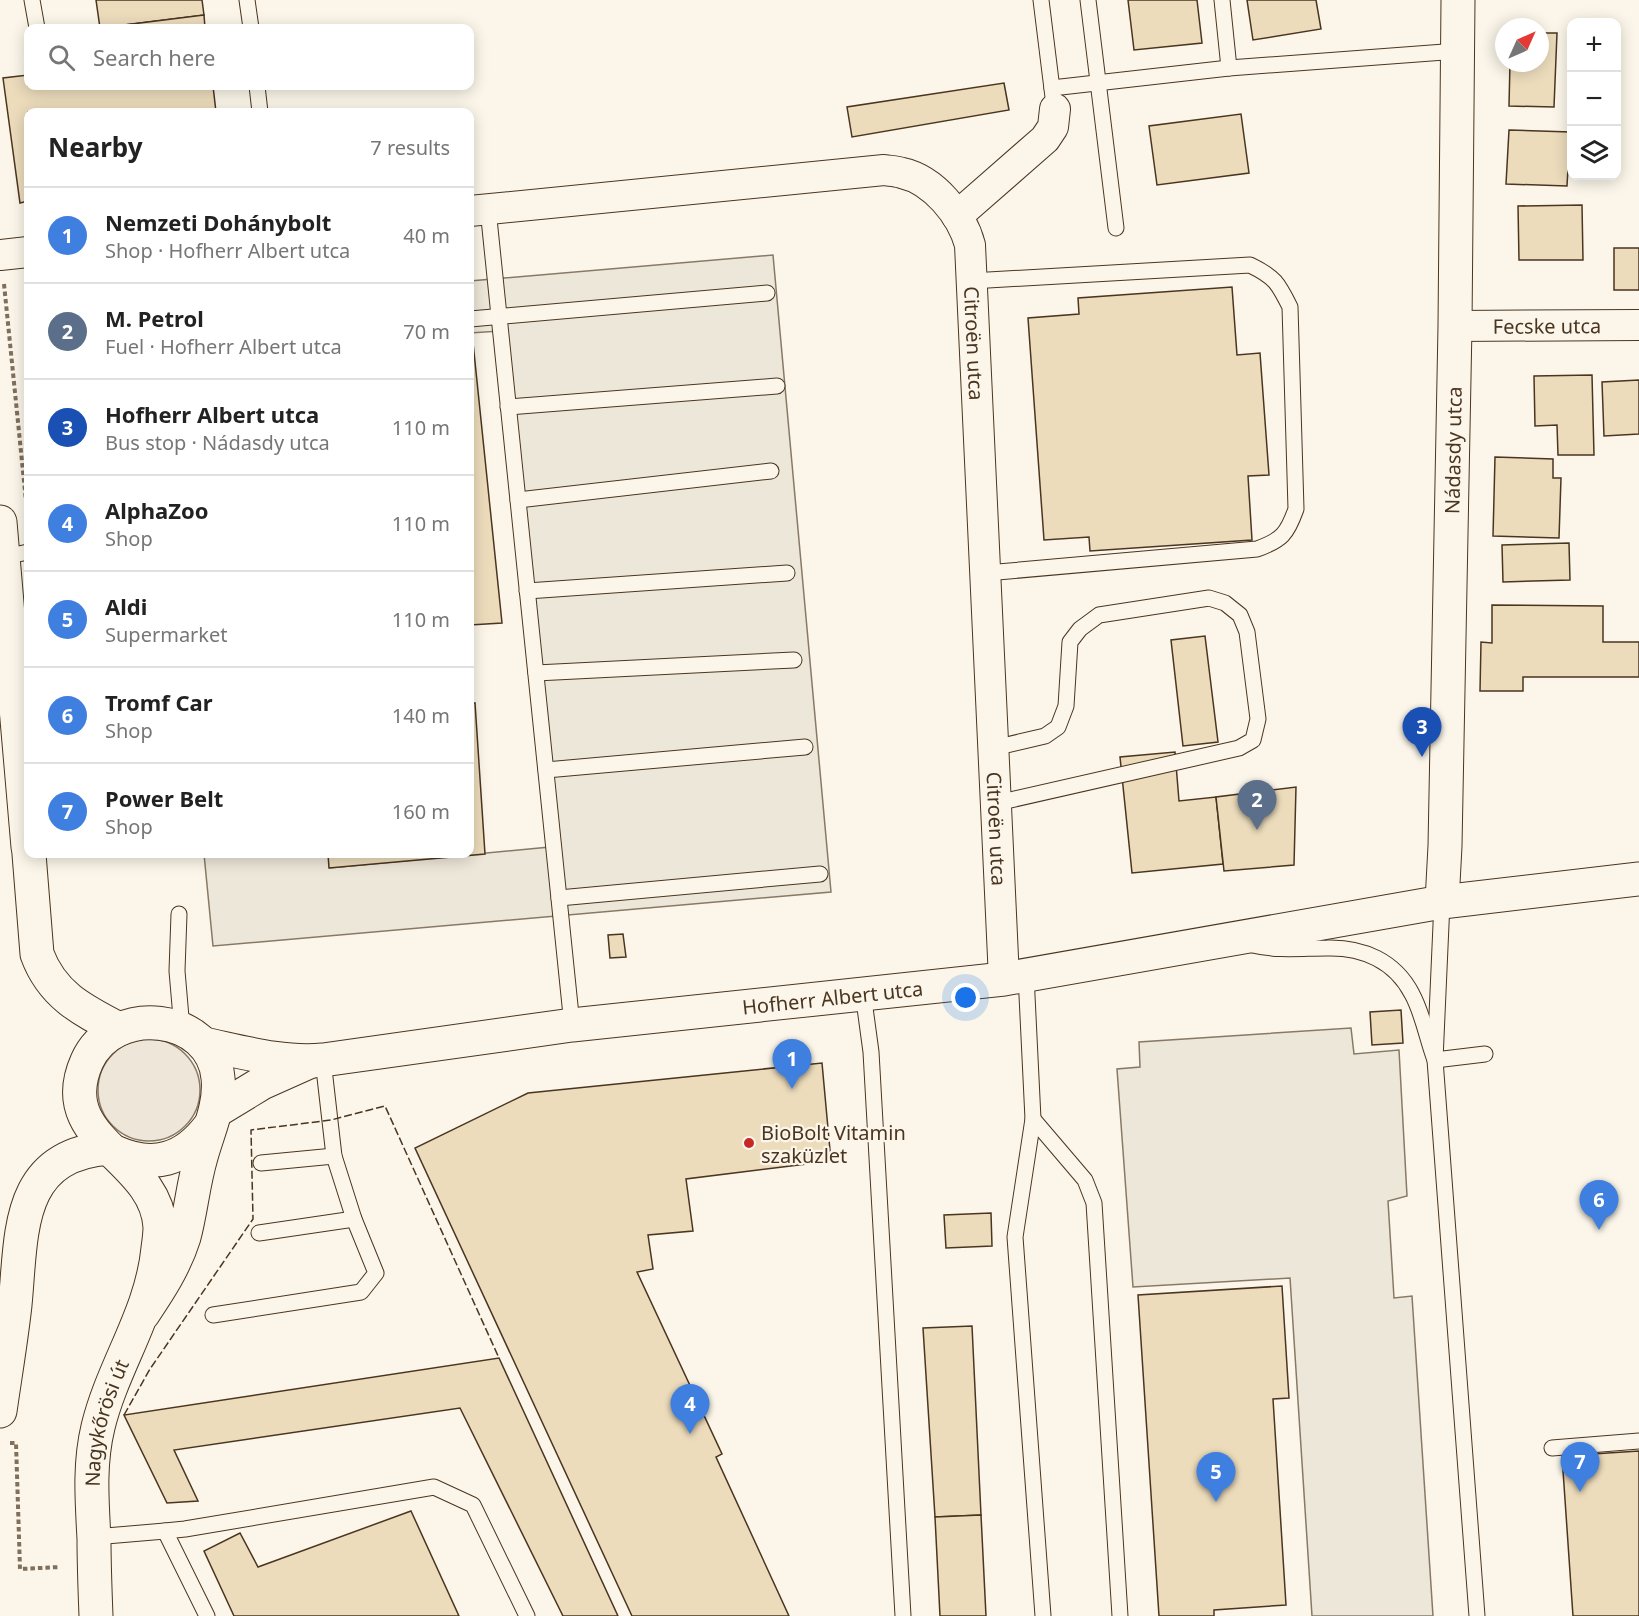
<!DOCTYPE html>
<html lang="en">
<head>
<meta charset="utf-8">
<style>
	body { margin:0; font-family:"Noto Sans",sans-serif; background:#f2f2f2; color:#222 }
	.controls { position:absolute; right:18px; top:18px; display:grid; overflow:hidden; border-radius:12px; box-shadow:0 3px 15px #0003 }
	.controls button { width:54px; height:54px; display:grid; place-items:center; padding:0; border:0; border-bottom:2px solid #e0e0e0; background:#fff; color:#222; font:30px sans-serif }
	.compass { position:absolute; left:1495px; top:18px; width:54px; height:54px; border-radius:50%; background:#fff; box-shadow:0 3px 15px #0003; rotate:45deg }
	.you { position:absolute; left:966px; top:998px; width:21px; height:21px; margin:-15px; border:4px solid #fff; border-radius:50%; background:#1a73e8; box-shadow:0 0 0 9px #1a73e833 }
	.badge { display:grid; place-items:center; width:39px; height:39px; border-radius:50%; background:#d93025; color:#fff; font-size:20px; font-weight:700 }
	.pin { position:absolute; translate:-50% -50px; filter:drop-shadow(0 2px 3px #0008) }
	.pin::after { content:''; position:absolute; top:32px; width:21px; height:18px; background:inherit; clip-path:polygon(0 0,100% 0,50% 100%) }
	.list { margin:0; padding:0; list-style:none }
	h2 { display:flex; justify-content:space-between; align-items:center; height:78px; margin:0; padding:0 24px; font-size:26px }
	h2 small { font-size:20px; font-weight:400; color:#767676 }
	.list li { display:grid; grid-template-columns:39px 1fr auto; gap:18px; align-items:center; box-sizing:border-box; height:96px; padding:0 24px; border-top:2px solid #e0e0e0 }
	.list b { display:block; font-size:22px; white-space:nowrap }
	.list p { margin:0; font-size:20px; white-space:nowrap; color:#767676 }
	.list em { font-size:20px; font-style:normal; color:#767676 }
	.icon { flex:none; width:33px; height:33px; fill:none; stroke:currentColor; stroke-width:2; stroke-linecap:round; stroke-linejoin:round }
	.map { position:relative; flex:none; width:1639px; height:1616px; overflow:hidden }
	.search { position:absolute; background:#fff; box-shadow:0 3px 15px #0003; left:24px; top:24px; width:450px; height:66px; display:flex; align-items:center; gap:15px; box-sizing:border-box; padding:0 21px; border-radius:12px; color:#767676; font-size:22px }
	.panel { position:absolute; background:#fff; box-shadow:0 3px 15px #0003; left:24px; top:108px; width:450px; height:750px; border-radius:12px }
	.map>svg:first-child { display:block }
	.green { fill:#ede6d9; stroke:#887966; stroke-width:1.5 }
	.parking { fill:#ede7d9; stroke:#887966; stroke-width:1.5 }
	.building { fill:#ecdcbc; stroke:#4a3520; stroke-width:1.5 }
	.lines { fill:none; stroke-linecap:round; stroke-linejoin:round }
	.service-casing { stroke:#4a3520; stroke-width:17 }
	.minor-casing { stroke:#4a3520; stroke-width:32 }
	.tertiary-casing { stroke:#4a3520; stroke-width:35 }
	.secondary-casing { stroke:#4a3520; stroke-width:35 }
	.primary-casing { stroke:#4a3520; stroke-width:35 }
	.path { stroke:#7f6f5c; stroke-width:4; stroke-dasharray:4.5 3; stroke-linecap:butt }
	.service { stroke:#fbf6e9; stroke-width:15 }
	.minor { stroke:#fbf6e9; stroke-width:30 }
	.tertiary { stroke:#fbf6e9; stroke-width:33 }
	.secondary { stroke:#fbf6e9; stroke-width:33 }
	.primary { stroke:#fbf6e9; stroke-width:33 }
	.fence { stroke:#4a3520; stroke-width:1.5; stroke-dasharray:8 3; stroke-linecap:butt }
	.poi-dot { fill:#c62828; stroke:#fbf6e9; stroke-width:2 }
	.labels { text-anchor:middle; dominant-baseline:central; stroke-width:4.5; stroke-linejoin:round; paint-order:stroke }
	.street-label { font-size:20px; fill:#4a3520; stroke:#fbf6e9 }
	.poi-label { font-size:20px; fill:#4a3520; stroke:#fbf6e9; text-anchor:start }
</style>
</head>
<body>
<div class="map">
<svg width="1639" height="1616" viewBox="0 0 1639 1616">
	<rect width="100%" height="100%" fill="#fbf6e9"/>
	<circle class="green" cx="149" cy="1090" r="51"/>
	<g class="parking">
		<polygon points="773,255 831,892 213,946 204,854 328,854 330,868 560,846 500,331 470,333 470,281"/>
		<polygon points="1351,1028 1354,1054 1399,1050 1407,1196 1388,1201 1394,1298 1412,1296 1433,1616 1312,1616 1290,1278 1133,1287 1117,1069 1140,1067 1139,1042"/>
	</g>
	<g class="building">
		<polygon points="96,0 202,0 204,15 100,28"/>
		<polygon points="1128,0 1197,0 1202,43 1134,50"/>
		<polygon points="1247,0 1316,0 1321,29 1253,40"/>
		<polygon points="204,15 205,28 100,28"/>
		<polygon points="1540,33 1557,33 1554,107 1509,106 1510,63 1540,63"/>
		<polygon points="28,75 28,86 213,86 216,112 28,112 28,201 20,203 3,78"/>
		<polygon points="1004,83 1009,110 852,137 847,107"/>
		<polygon points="1241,114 1249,173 1157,185 1149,126"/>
		<polygon points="1509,130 1570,132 1567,186 1506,184"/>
		<polygon points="1582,205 1583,260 1519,260 1518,206"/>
		<rect x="1614" y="248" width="25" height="42"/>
		<polygon points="1232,287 1237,355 1260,353 1269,475 1248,476 1252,540 1090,551 1089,537 1044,540 1028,318 1079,314 1078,298"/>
		<polygon points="470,333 472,333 502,623 470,625"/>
		<polygon points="1592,375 1594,455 1558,455 1557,425 1535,426 1534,376"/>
		<polygon points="1639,380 1639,434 1604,436 1602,382"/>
		<polygon points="1495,457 1553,459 1553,478 1561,478 1559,538 1493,536"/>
		<polygon points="1569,543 1570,580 1503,582 1502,545"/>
		<polygon points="1492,605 1603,606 1603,642 1639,642 1639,677 1523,677 1523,691 1480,691 1481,642 1492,643"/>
		<polygon points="1205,636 1218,742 1183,746 1171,640"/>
		<polygon points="475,703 485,854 329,868 328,854 470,854 470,704"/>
		<polygon points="1175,752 1179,801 1216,797 1223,864 1132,873 1120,757"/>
		<polygon points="1296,787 1294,865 1224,871 1216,797"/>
		<polygon points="623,934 626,957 610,958 608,935"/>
		<polygon points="1401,1010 1403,1043 1372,1045 1370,1012"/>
		<polygon points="822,1063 831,1161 686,1179 693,1231 648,1235 653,1269 637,1272 722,1454 716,1457 789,1616 632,1616 415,1148 528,1093"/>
		<polygon points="991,1213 992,1246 946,1248 944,1215"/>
		<polygon points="1282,1286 1289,1398 1273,1399 1286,1605 1214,1610 1214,1616 1159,1616 1138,1295"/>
		<polygon points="972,1326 981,1515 935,1517 923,1328"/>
		<polygon points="499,1358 618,1616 563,1616 460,1408 174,1450 198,1501 167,1503 124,1415"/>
		<polygon points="1639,1451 1639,1616 1573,1616 1562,1456"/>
		<polygon points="411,1511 459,1616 234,1616 204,1551 240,1533 258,1567"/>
		<polygon points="981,1515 986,1616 940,1616 935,1517"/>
	</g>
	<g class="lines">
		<g class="service-casing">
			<g id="service">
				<polyline points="32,0 37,28"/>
				<polyline points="247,0 251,28"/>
				<polyline points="1041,0 1053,97"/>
				<polyline points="1088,0 1116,228"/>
				<polyline points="1222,0 1229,68"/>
				<polyline points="257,86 260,112"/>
				<polyline points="1052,88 1229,68 1458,51"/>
				<polyline points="488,209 572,1025"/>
				<path d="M971,281l279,-16c25,12 28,18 40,42l6,202c-9,25 -14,31 -39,40l-271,24"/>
				<polyline points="470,319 767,293"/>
				<polyline points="508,407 777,386"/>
				<polyline points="518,500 771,471"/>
				<polyline points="4,557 28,552"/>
				<polyline points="527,591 787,573"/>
				<polyline points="536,673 794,660"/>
				<polyline points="994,748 1045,736 1058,727 1066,706 1070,642 1080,629 1099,615 1209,598 1225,603 1240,615 1247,632 1258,719 1253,740 1239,748 997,803"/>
				<polyline points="546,770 805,747"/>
				<polyline points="559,898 820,874"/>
				<polyline points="1442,902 1435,1060 1477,1616"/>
				<polyline points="179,914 177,971 182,1029"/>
				<path d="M1253,945c24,6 50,3 74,3 36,-1 68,13 85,46 11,20 15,45 23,66l50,-6"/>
				<polyline points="1026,975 1033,1119 1015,1237 1043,1616"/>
				<polyline points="863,993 871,1052 903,1616"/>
				<polyline points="1033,1119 1085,1180 1094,1203 1120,1616"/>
				<polyline points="261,1163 334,1156"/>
				<polyline points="259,1233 354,1219"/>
				<polyline points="213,1315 361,1292 376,1273 354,1219 334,1156 323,1060"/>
				<polyline points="1552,1448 1639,1441"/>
				<polyline points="165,1531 185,1529 434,1487 473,1505 527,1616"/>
				<polyline points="94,1537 165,1531 207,1616"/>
			</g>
		</g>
		<g class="minor-casing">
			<g id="minor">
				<path id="s1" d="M470,211l414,-41c6,1 12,1 18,3 32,7 60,42 68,72l34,734"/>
				<polyline points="957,216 1045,139 1053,127 1055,109"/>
				<polyline points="0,255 28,252"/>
				<path id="s2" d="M1455,326l184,-1"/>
			</g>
		</g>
		<g class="tertiary-casing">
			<g id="tertiary">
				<path id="s3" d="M1442,902l3,-56 10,-520 3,-326"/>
				<path id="s4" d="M204,1044c38,8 80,20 119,16l249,-35 432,-46 438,-77 197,-23"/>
				<polyline points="216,1111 262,1083 309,1062"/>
			</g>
		</g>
		<g class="secondary-casing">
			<g id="secondary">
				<path d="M115,1152c38,17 69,8 94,-25"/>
				<path id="s5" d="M96,1616c-1,-26 -2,-51 -2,-77 -2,-38 -5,-75 4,-112 15,-62 54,-114 60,-179 1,-7 2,-14 2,-21 -4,-71 -109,-86 -73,-166 26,-58 125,-48 131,17 3,27 -10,53 -17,79 -8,27 -10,54 -17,80 -9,29 -25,53 -41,77"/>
			</g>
		</g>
		<g class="primary-casing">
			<g id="primary">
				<polyline points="0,522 28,847"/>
				<path d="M29,854l8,100c15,41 45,56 82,75"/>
				<path d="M0,1411c5,-35 11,-70 15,-106 7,-71 0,-150 94,-157"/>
			</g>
		</g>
		<g class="path">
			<polyline points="4,284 26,501"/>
			<polyline points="10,1443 16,1443 20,1569 60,1567"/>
		</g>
		<use href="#service" class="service"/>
		<use href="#minor" class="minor"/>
		<use href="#tertiary" class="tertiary"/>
		<use href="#secondary" class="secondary"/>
		<use href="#primary" class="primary"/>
		<polyline class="fence" points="124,1415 150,1369 253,1219 251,1130 331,1120 385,1106 499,1358"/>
	</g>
	<circle class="poi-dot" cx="749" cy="1143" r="6"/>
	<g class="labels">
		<g class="street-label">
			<text stroke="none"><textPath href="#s2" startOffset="92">Fecske utca</textPath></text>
			<text stroke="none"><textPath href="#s1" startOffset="636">Citroën utca</textPath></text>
			<text stroke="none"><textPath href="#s3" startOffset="452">Nádasdy utca</textPath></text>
			<text stroke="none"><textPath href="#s1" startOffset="1122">Citroën utca</textPath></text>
			<text stroke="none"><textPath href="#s4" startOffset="634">Hofherr Albert utca</textPath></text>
			<text stroke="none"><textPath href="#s5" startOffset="195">Nagykőrösi út</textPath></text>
		</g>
		<g class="poi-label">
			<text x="761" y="1132">BioBolt Vitamin<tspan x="761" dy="23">szaküzlet</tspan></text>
		</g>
	</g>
</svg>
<div class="controls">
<button>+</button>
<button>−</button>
<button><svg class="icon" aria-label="layers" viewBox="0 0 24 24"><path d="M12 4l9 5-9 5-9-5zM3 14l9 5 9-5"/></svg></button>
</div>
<svg class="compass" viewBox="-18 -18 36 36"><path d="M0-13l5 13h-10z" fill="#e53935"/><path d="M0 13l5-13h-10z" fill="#767676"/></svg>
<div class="you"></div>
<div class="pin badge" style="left:792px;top:1089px;background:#3f7fe0">1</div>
<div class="pin badge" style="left:1257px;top:830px;background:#5c6f8a">2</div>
<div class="pin badge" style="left:1422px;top:757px;background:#1a4fb4">3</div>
<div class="pin badge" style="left:690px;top:1434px;background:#3f7fe0">4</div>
<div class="pin badge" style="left:1216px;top:1502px;background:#3f7fe0">5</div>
<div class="pin badge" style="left:1599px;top:1230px;background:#3f7fe0">6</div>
<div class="pin badge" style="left:1580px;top:1492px;background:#3f7fe0">7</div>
<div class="search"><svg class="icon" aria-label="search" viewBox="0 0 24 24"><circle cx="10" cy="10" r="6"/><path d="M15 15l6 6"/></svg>Search here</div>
<section class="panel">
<h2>Nearby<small>7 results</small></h2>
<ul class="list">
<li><span class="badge" style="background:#3f7fe0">1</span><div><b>Nemzeti Dohánybolt</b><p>Shop · Hofherr Albert utca</p></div><em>40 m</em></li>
<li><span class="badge" style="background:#5c6f8a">2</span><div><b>M. Petrol</b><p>Fuel · Hofherr Albert utca</p></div><em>70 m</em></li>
<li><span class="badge" style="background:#1a4fb4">3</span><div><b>Hofherr Albert utca</b><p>Bus stop · Nádasdy utca</p></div><em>110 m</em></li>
<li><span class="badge" style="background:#3f7fe0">4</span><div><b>AlphaZoo</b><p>Shop</p></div><em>110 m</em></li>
<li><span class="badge" style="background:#3f7fe0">5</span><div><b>Aldi</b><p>Supermarket</p></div><em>110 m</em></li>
<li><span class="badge" style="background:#3f7fe0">6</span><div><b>Tromf Car</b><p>Shop</p></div><em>140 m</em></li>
<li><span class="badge" style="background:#3f7fe0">7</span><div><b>Power Belt</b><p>Shop</p></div><em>160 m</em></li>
</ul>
</section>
</div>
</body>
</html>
